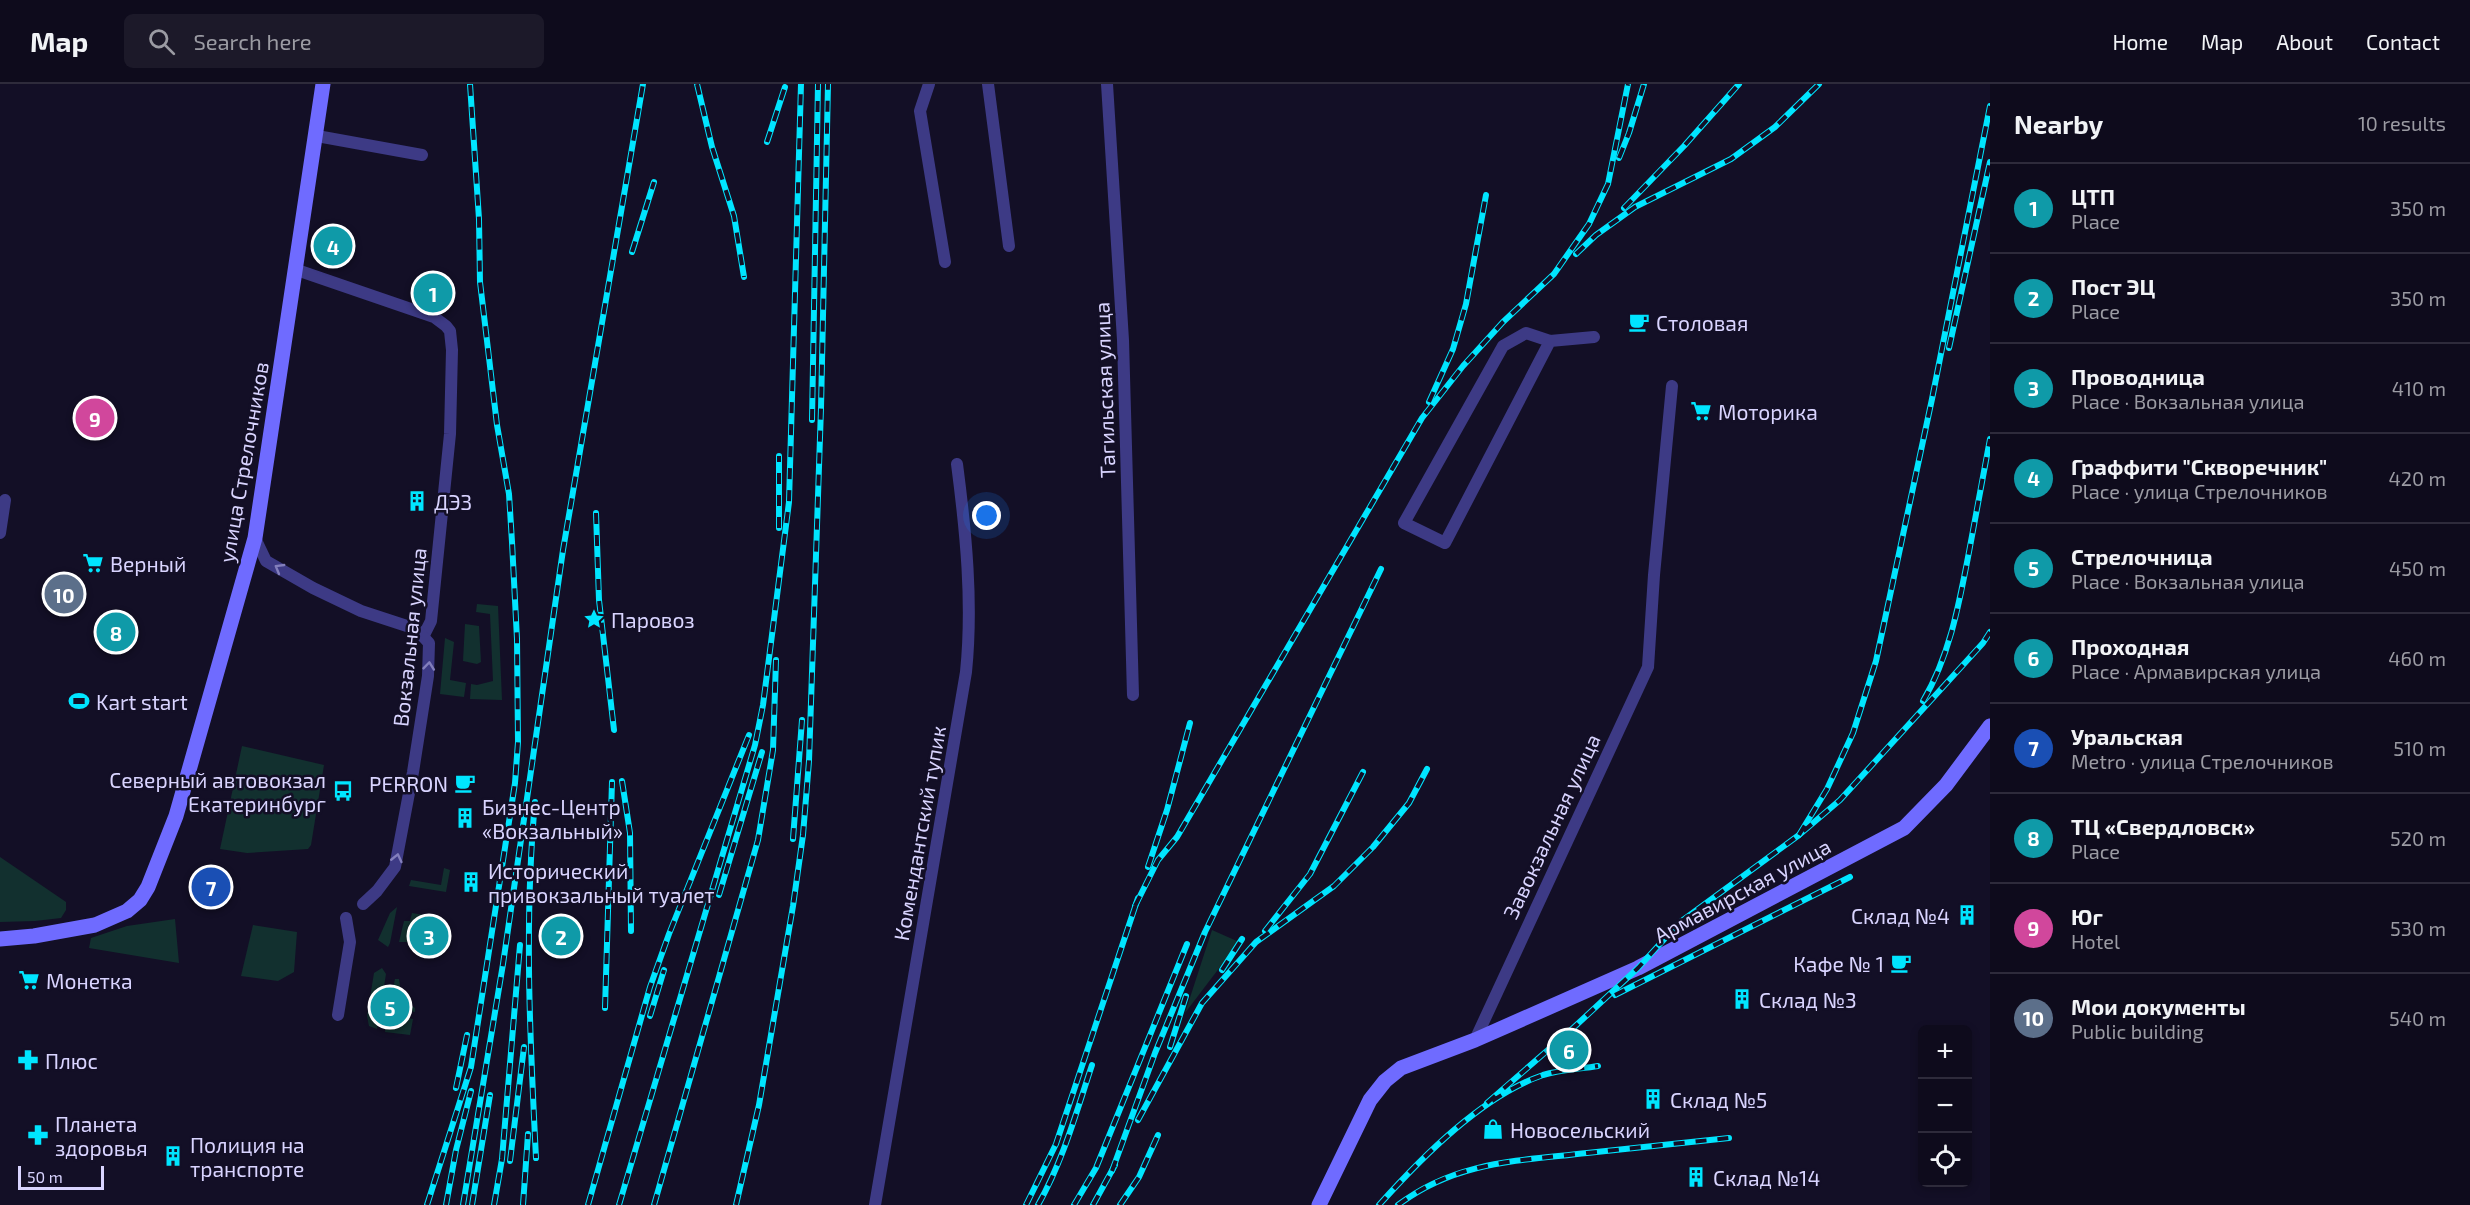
<!DOCTYPE html>
<html lang="en">
<head>
<meta charset="utf-8">
<style>
	body { margin:0; font-family:"Exo 2",sans-serif; background:#1c1929; color:#f1f3f6 }
	.controls { position:absolute; right:18px; bottom:18px; display:grid; overflow:hidden; border-radius:9px; box-shadow:0 3px 9px #0003 }
	.controls button { width:54px; height:54px; display:grid; place-items:center; padding:0; border:0; border-bottom:2px solid #2e2b3b; background:#0e0b1c; color:#f1f3f6; font:30px sans-serif }
	.scale { position:absolute; left:18px; bottom:15px; width:86px; box-sizing:border-box; padding-left:6px; border:3px solid #d9d4ff; border-top:0; font-size:16px; line-height:21px; white-space:nowrap; color:#d9d4ff; -webkit-text-stroke:4px #130f26; paint-order:stroke }
	.you { position:absolute; left:987px; top:432px; width:21px; height:21px; margin:-15px; border:4px solid #fff; border-radius:50%; background:#1a73e8; box-shadow:0 0 0 9px #1a73e833 }
	.badge { display:grid; place-items:center; width:39px; height:39px; border-radius:50%; background:#00e5ff; color:#fff; font-size:20px; font-weight:700 }
	.pin { position:absolute; translate:-50% -50%; border:3px solid #fff; box-shadow:0 2px 6px #0006 }
	.list { margin:0; padding:0; list-style:none }
	h2 { display:flex; justify-content:space-between; align-items:center; height:78px; margin:0; padding:0 24px; font-size:26px }
	h2 small { font-size:20px; font-weight:400; color:#9b9ba3 }
	.list li { display:grid; grid-template-columns:39px 1fr auto; gap:18px; align-items:center; box-sizing:border-box; height:90px; padding:0 24px; border-top:2px solid #2e2b3b }
	.list b { display:block; font-size:22px; white-space:nowrap }
	.list p { margin:0; font-size:20px; white-space:nowrap; color:#9b9ba3 }
	.list em { font-size:20px; font-style:normal; color:#9b9ba3 }
	.icon { flex:none; width:33px; height:33px; fill:none; stroke:currentColor; stroke-width:2; stroke-linecap:round; stroke-linejoin:round }
	.map { position:relative; flex:none; width:1990px; height:1121px; overflow:hidden }
	header { display:flex; align-items:center; gap:36px; box-sizing:border-box; height:84px; padding:0 30px; background:#0e0b1c; border-bottom:2px solid #2e2b3b }
	header strong { font-size:28px }
	nav { display:flex; gap:33px; margin-inline-start:auto; font-size:21px }
	.search { width:420px; height:54px; background:#1c1929; display:flex; align-items:center; gap:15px; box-sizing:border-box; padding:0 21px; border-radius:9px; color:#9b9ba3; font-size:22px }
	main { display:flex }
	aside { flex:1; background:#0e0b1c }
	.map>svg:first-child { display:block }
	.green { fill:#12302f }
	.lines { fill:none; stroke-linecap:round; stroke-linejoin:round }
	.street { stroke:#3d3a85; stroke-width:12 }
	.secondary { stroke:#6f6bff; stroke-width:15 }
	.rail-casing { stroke:#00e5ff; stroke-width:6 }
	.rail { stroke:#130f26; stroke-width:4; stroke-dasharray:11; stroke-linecap:butt }
	.oneway { stroke:#837fbc }
	.labels { text-anchor:middle; dominant-baseline:central; stroke-width:5; stroke-linejoin:round; paint-order:stroke }
	.poi-label { font-size:21px; fill:#d9d4ff; stroke:#130f26; text-anchor:start }
	.street-label { font-size:21px; fill:#d9d4ff; stroke:#130f26 }
</style>
</head>
<body>
<header>
<strong>Map</strong>
<div class="search"><svg class="icon" aria-label="search" viewBox="0 0 24 24"><circle cx="10" cy="10" r="6"/><path d="M15 15l6 6"/></svg>Search here</div>
<nav><a>Home</a><a>Map</a><a>About</a><a>Contact</a></nav>
</header>
<main>
<div class="map">
<svg width="1990" height="1121" viewBox="0 0 1990 1121">
	<rect width="100%" height="100%" fill="#130f26"/>
	<g class="green">
		<polygon points="477,520 498,522 502,616 470,615 471,600 477,601 493,597 490,530 476,528"/>
		<polygon points="465,540 479,542 481,578 477,580 463,577"/>
		<polygon points="445,554 454,558 450,596 466,599 464,613 440,610"/>
		<polygon points="242,662 324,681 311,761 308,765 247,769 220,765"/>
		<polygon points="0,773 66,818 66,826 61,834 35,837 0,838"/>
		<polygon points="444,784 450,786 446,808 409,802 411,796 441,801"/>
		<polygon points="397,823 390,859 388,863 378,856 390,829"/>
		<path d="M412,829l18,3 -1,4c-13,4 -19,9 -22,22h-8l5,-21h6z"/>
		<polygon points="175,835 179,879 89,864 91,854 127,842"/>
		<polygon points="253,841 297,848 294,888 278,897 241,892"/>
		<polygon points="1212,846 1239,858 1185,929"/>
		<polygon points="382,884 386,890 377,945 369,942 367,932 374,889"/>
		<path d="M395,895h4c2,14 4,21 16,29v4l-18,-3 1,-9 -7,-2z"/>
		<polygon points="398,932 413,935 410,951 385,948 387,934 396,935"/>
	</g>
	<g class="lines">
		<g class="street">
			<polyline points="929,0 920,27 945,178"/>
			<polyline points="988,0 1009,162"/>
			<polyline points="1107,0 1123,256 1133,611"/>
			<polyline points="317,52 422,71"/>
			<polyline points="297,186 434,233 446,242 450,247 452,266 450,350 431,537 424,551"/>
			<polyline points="1550,257 1445,459 1404,439 1503,262 1526,249 1550,257 1594,253"/>
			<polyline points="0,449 5,416"/>
			<polyline points="255,454 266,477 313,504 361,527 416,545 429,559 428,592 413,688 395,783 377,807 363,820"/>
			<polyline points="338,931 350,858 346,834"/>
			<polyline points="1475,956 1648,583 1654,491 1672,302"/>
			<path d="M875,1121l91,-533c7,-69 0,-139 -9,-208"/>
		</g>
		<g class="secondary">
			<polyline points="0,855 34,852 95,841 127,827 140,816 148,803 176,732 255,454 323,0"/>
			<polyline points="1319,1121 1370,1016 1385,997 1401,984 1475,956 1638,884 1904,744 1946,701 1990,642"/>
		</g>
		<g class="rail-casing">
			<g id="rail">
				<polyline points="697,0 712,63 734,132 744,193"/>
				<polyline points="767,58 785,3"/>
				<polyline points="1619,74 1629,49 1644,0"/>
				<polyline points="1624,124 1684,62 1739,0"/>
				<polyline points="632,168 654,98"/>
				<polyline points="1576,170 1596,151 1635,123 1731,75 1775,43 1819,0"/>
				<polyline points="1949,264 1990,78"/>
				<polyline points="1429,318 1453,265 1466,220 1486,111"/>
				<polyline points="812,336 818,0"/>
				<polyline points="596,429 599,516 614,646"/>
				<polyline points="779,444 779,372"/>
				<path d="M1923,617c27,-46 36,-97 46,-149 7,-38 14,-76 21,-113"/>
				<polyline points="622,697 630,749 631,847"/>
				<path d="M535,718c-11,119 -5,237 1,356"/>
				<polyline points="1799,751 1827,705 1853,649 1876,577 1932,315 1990,22"/>
				<polyline points="793,755 802,636"/>
				<polyline points="1148,783 1167,726 1190,639"/>
				<polyline points="719,811 762,668"/>
				<polyline points="1135,822 1158,776 1177,753 1422,334 1463,282 1503,238 1554,190 1589,140 1608,100 1628,0"/>
				<polyline points="1265,847 1310,790 1363,688"/>
				<polyline points="1222,886 1242,855"/>
				<polyline points="1615,911 1850,793"/>
				<polyline points="605,924 612,698"/>
				<polyline points="650,932 664,886"/>
				<polyline points="1170,963 1186,912"/>
				<polyline points="456,1004 467,951"/>
				<polyline points="1487,1019 1571,946 1638,884 1679,839 1799,751 1840,716 1983,559 1990,548"/>
				<polyline points="1138,1036 1202,919 1256,858 1334,802 1373,763 1409,719 1427,685"/>
				<polyline points="510,1077 524,963"/>
				<polyline points="1112,1087 1155,969 1205,848 1381,485"/>
				<polyline points="427,1121 471,983 515,699 518,658 517,555 512,458 509,410 497,341 480,198 479,135 470,0"/>
				<polyline points="446,1121 456,1066 471,1007"/>
				<polyline points="463,1121 503,880 563,466 643,0"/>
				<polyline points="472,1121 490,1011"/>
				<polyline points="494,1121 502,1075 520,861"/>
				<polyline points="523,1121 528,1050"/>
				<polyline points="588,1121 650,903 669,850 749,651"/>
				<polyline points="619,1121 755,661 763,621 789,418 801,0"/>
				<polyline points="654,1121 758,756 773,666 776,576"/>
				<polyline points="736,1121 759,1021 793,822 803,751 809,677 821,324 828,0"/>
				<polyline points="1026,1121 1056,1060 1138,814"/>
				<path d="M1038,1121c25,-44 38,-92 54,-140"/>
				<polyline points="1074,1121 1096,1084 1187,860"/>
				<polyline points="1093,1121 1115,1081"/>
				<polyline points="1120,1121 1139,1093 1158,1051"/>
				<path d="M1379,1121c43,-48 103,-109 164,-130 17,-5 37,-6 55,-9"/>
				<path d="M1398,1121c58,-44 120,-44 189,-52 47,-5 95,-10 142,-15"/>
			</g>
		</g>
		<use href="#rail" class="rail"/>
	</g>
	<defs><path id="oneway-chevron" d="M-2-3.5L2.5 0L-2 3.5" fill="none" stroke-width="1.6" stroke-linecap="round" stroke-linejoin="round" transform="scale(1.5)"/></defs>
	<g class="oneway">
		<use href="#oneway-chevron" transform="translate(279 484) rotate(-150)"/>
		<use href="#oneway-chevron" transform="translate(429 582) rotate(-84)"/>
		<use href="#oneway-chevron" transform="translate(397 774) rotate(-77)"/>
	</g>
	<defs>
		<g id="cafe-bare" transform="scale(1.62)"><path d="M-5.5-4.5H6V0H3Q3 3.5 0 3.5H-2.5Q-5.5 3.5-5.5 0ZM3-3.2v2h1.7v-2ZM-6 4.5H4V6H-6Z" fill="#00e5ff" stroke="#130f26" stroke-width="2.5" paint-order="stroke"/></g>
		<g id="supermarket-bare" transform="scale(1.62)"><path d="M-6-5.5h2.5l.6 2H6L4.5 2H-2.5L-4.4-4H-6ZM-1.5 3.2a1.3 1.3 0 1 0 .1 0ZM3 3.2a1.3 1.3 0 1 0 .1 0Z" fill="#00e5ff" stroke="#130f26" stroke-width="2.5" paint-order="stroke"/></g>
		<g id="building-bare" transform="scale(1.62)"><path d="M-4-6H4V6H1V3H-1V6H-4ZM-2.5-4.3h1.7v1.8h-1.7ZM.8-4.3h1.7v1.8H.8ZM-2.5-1h1.7V.8h-1.7ZM.8-1h1.7V.8H.8Z" fill="#00e5ff" stroke="#130f26" stroke-width="2.5" paint-order="stroke"/></g>
		<g id="sight-bare" transform="scale(1.62)"><path d="M0-6L1.8-2.2L6-1.7L2.9 1.2L3.7 5.4L0 3.3L-3.7 5.4L-2.9 1.2L-6-1.7L-1.8-2.2Z" fill="#00e5ff" stroke="#130f26" stroke-width="2.5" paint-order="stroke"/></g>
		<g id="stadium-bare" transform="scale(1.62)"><path d="M0-5a6.5 5 0 1 0 0 10a6.5 5 0 1 0 0-10ZM-3.5-1.8h7v3.6h-7Z" fill="#00e5ff" stroke="#130f26" stroke-width="2.5" paint-order="stroke"/></g>
		<g id="bus-bare" transform="scale(1.62)"><path d="M-5-6H5V4H4V6H2V4H-2V6H-4V4H-5ZM-3.5-4V0h7V-4ZM-3.5 1.2v1.5H-2V1.2ZM2 1.2v1.5H3.5V1.2Z" fill="#00e5ff" stroke="#130f26" stroke-width="2.5" paint-order="stroke"/></g>
		<g id="pharmacy-bare" transform="scale(1.62)"><path d="M-2-6h4v4h4v4h-4v4h-4v-4h-4v-4h4Z" fill="#00e5ff" stroke="#130f26" stroke-width="2.5" paint-order="stroke"/></g>
		<g id="shop-bare" transform="scale(1.62)"><path d="M-5-2.5h2.3a2.7 3.5 0 0 1 5.4 0H5L5.5 6h-11ZM-1.5-2.5h3a1.5 2.3 0 0 0-3 0Z" fill="#00e5ff" stroke="#130f26" stroke-width="2.5" paint-order="stroke"/></g>
	</defs>
	<g fill-rule="evenodd">
		<use href="#cafe-bare" x="1639" y="238"/>
		<use href="#supermarket-bare" x="1701" y="327"/>
		<use href="#building-bare" x="417" y="417"/>
		<use href="#supermarket-bare" x="93" y="479"/>
		<use href="#sight-bare" x="594" y="535"/>
		<use href="#stadium-bare" x="79" y="617"/>
		<use href="#cafe-bare" x="465" y="699"/>
		<use href="#bus-bare" x="343" y="707"/>
		<use href="#building-bare" x="465" y="734"/>
		<use href="#building-bare" x="471" y="798"/>
		<use href="#building-bare" x="1967" y="831"/>
		<use href="#cafe-bare" x="1901" y="879"/>
		<use href="#supermarket-bare" x="29" y="896"/>
		<use href="#building-bare" x="1742" y="915"/>
		<use href="#pharmacy-bare" x="28" y="976"/>
		<use href="#building-bare" x="1653" y="1015"/>
		<use href="#shop-bare" x="1493" y="1045"/>
		<use href="#pharmacy-bare" x="38" y="1051"/>
		<use href="#building-bare" x="173" y="1072"/>
		<use href="#building-bare" x="1696" y="1093"/>
	</g>
	<g class="labels">
		<g class="poi-label">
			<text x="1656" y="238">Столовая</text>
			<text x="1718" y="327">Моторика</text>
			<text x="434" y="417">ДЭЗ</text>
			<text x="110" y="479">Верный</text>
			<text x="611" y="535">Паровоз</text>
			<text x="96" y="617">Kart start</text>
			<text x="326" y="695" text-anchor="end">Северный автовокзал<tspan x="326" dy="24">Екатеринбург</tspan></text>
			<text x="448" y="699" text-anchor="end">PERRON</text>
			<text x="482" y="722">Бизнес-Центр<tspan x="482" dy="24">«Вокзальный»</tspan></text>
			<text x="488" y="786">Исторический<tspan x="488" dy="24">привокзальный туалет</tspan></text>
			<text x="1950" y="831" text-anchor="end">Склад №4</text>
			<text x="1884" y="879" text-anchor="end">Кафе № 1</text>
			<text x="46" y="896">Монетка</text>
			<text x="1759" y="915">Склад №3</text>
			<text x="45" y="976">Плюс</text>
			<text x="1670" y="1015">Склад №5</text>
			<text x="55" y="1039">Планета<tspan x="55" dy="24">здоровья</tspan></text>
			<text x="1510" y="1045">Новосельский</text>
			<text x="190" y="1060">Полиция на<tspan x="190" dy="24">транспорте</tspan></text>
			<text x="1713" y="1093">Склад №14</text>
		</g>
		<g class="street-label">
			<text transform="translate(1104 306) rotate(-92)">Тагильская улица</text>
			<text transform="translate(243 378) rotate(-80)">улица Стрелочников</text>
			<text transform="translate(409 553) rotate(-84)">Вокзальная улица</text>
			<text transform="translate(1551 742) rotate(-65)">Завокзальная улица</text>
			<text transform="translate(919 749) rotate(-80)">Комендантский тупик</text>
			<text transform="translate(1742 806) rotate(-28)">Армавирская улица</text>
		</g>
	</g>
</svg>
<div class="controls">
<button>+</button>
<button>−</button>
<button><svg class="icon" aria-label="locate" viewBox="0 0 24 24"><circle cx="12" cy="12" r="6"/><path d="M12 2v4M12 18v4M2 12h4M18 12h4"/></svg></button>
</div>
<div class="scale">50 m</div>
<div class="you"></div>
<div class="pin badge" style="left:433px;top:209px;background:#0f9aa8">1</div>
<div class="pin badge" style="left:561px;top:852px;background:#0f9aa8">2</div>
<div class="pin badge" style="left:429px;top:852px;background:#0f9aa8">3</div>
<div class="pin badge" style="left:333px;top:162px;background:#0f9aa8">4</div>
<div class="pin badge" style="left:390px;top:923px;background:#0f9aa8">5</div>
<div class="pin badge" style="left:1569px;top:966px;background:#0f9aa8">6</div>
<div class="pin badge" style="left:211px;top:803px;background:#1a4fb4">7</div>
<div class="pin badge" style="left:116px;top:548px;background:#0f9aa8">8</div>
<div class="pin badge" style="left:95px;top:334px;background:#d1479c">9</div>
<div class="pin badge" style="left:64px;top:510px;background:#5c6f8a">10</div>
</div>
<aside>
<h2>Nearby<small>10 results</small></h2>
<ul class="list">
<li><span class="badge" style="background:#0f9aa8">1</span><div><b>ЦТП</b><p>Place</p></div><em>350 m</em></li>
<li><span class="badge" style="background:#0f9aa8">2</span><div><b>Пост ЭЦ</b><p>Place</p></div><em>350 m</em></li>
<li><span class="badge" style="background:#0f9aa8">3</span><div><b>Проводница</b><p>Place · Вокзальная улица</p></div><em>410 m</em></li>
<li><span class="badge" style="background:#0f9aa8">4</span><div><b>Граффити &quot;Скворечник&quot;</b><p>Place · улица Стрелочников</p></div><em>420 m</em></li>
<li><span class="badge" style="background:#0f9aa8">5</span><div><b>Стрелочница</b><p>Place · Вокзальная улица</p></div><em>450 m</em></li>
<li><span class="badge" style="background:#0f9aa8">6</span><div><b>Проходная</b><p>Place · Армавирская улица</p></div><em>460 m</em></li>
<li><span class="badge" style="background:#1a4fb4">7</span><div><b>Уральская</b><p>Metro · улица Стрелочников</p></div><em>510 m</em></li>
<li><span class="badge" style="background:#0f9aa8">8</span><div><b>ТЦ «Свердловск»</b><p>Place</p></div><em>520 m</em></li>
<li><span class="badge" style="background:#d1479c">9</span><div><b>Юг</b><p>Hotel</p></div><em>530 m</em></li>
<li><span class="badge" style="background:#5c6f8a">10</span><div><b>Мои документы</b><p>Public building</p></div><em>540 m</em></li>
</ul>
</aside>
</main>
</body>
</html>
